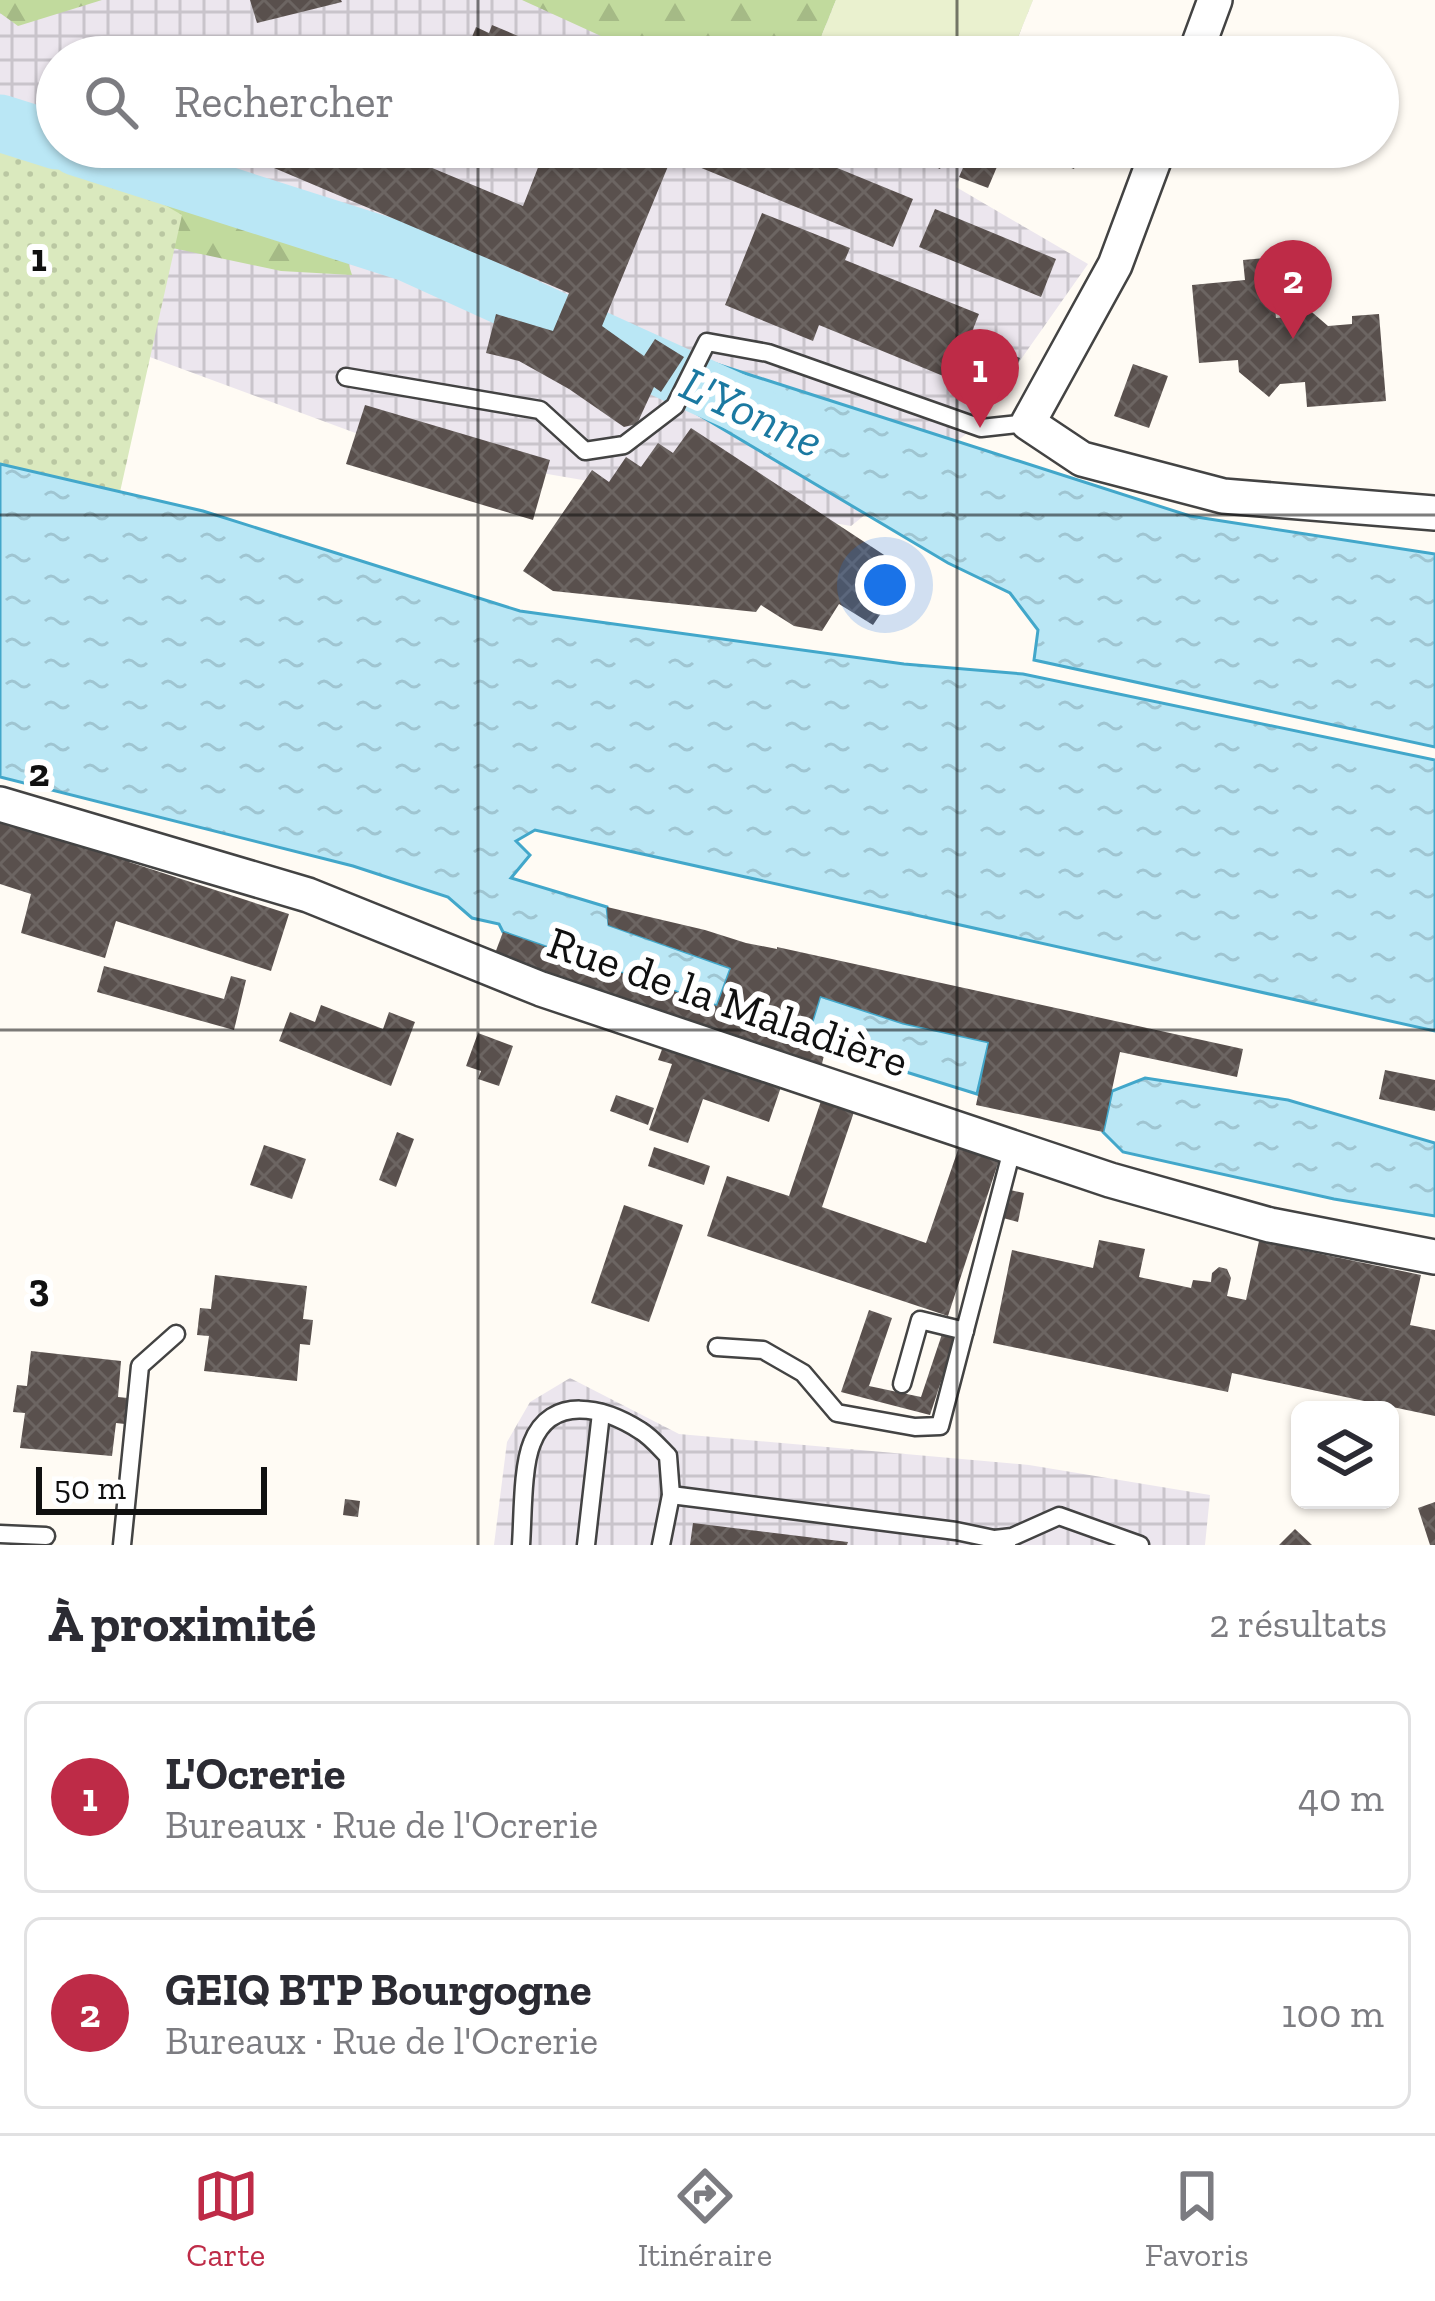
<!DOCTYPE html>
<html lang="fr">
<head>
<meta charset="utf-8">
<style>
	body { margin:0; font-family:"Zilla Slab",serif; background:#f2f2f3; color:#2b2b33 }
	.controls { position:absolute; right:36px; bottom:36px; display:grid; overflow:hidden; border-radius:18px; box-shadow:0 3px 9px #0004 }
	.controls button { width:108px; height:108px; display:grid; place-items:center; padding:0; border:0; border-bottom:3px solid #e1e1e2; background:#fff; color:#2b2b33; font:60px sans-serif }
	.scale { position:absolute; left:36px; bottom:30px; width:231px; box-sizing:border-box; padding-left:12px; border:6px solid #101010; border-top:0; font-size:33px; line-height:42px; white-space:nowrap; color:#101010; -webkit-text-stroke:9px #fff; paint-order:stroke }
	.you { position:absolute; left:885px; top:585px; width:42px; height:42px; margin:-30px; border:9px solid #fff; border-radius:50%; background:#1a73e8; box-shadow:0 0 0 18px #1a73e833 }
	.badge { display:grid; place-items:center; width:78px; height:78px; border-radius:50%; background:#be2b47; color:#fff; font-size:39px; font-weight:700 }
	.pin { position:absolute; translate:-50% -99px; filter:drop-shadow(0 3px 6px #0008) }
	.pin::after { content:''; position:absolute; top:63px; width:42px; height:36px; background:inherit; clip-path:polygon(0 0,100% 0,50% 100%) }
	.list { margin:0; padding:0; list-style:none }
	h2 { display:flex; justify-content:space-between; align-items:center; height:156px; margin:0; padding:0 48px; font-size:51px }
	h2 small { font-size:39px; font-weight:400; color:#7c7c81 }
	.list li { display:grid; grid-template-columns:78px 1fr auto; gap:36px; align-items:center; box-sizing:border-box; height:192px; margin:0 24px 24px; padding:0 24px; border:3px solid #e1e1e2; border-radius:18px }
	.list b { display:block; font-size:45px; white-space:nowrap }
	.list p { margin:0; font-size:39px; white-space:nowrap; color:#7c7c81 }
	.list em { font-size:39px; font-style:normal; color:#7c7c81 }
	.icon { flex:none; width:66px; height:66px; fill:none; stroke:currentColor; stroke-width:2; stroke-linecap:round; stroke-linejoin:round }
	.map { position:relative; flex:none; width:1435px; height:1545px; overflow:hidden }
	.search { position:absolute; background:#fff; box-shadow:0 3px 9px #0004; left:36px; right:36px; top:36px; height:132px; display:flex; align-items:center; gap:30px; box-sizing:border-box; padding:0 42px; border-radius:66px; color:#7c7c81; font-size:45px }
	.sheet { height:588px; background:#fff }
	nav { display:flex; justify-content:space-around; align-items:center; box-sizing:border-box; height:168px; border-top:3px solid #e1e1e2; background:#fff; font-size:33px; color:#7c7c81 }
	nav a { display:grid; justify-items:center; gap:6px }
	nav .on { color:#be2b47 }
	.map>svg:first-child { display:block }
	.industrial { fill:url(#industrial-grid) }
	.forest { fill:url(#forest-firs) }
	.park { fill:url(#park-dots) }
	.pitch { fill:#eaf1cf }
	.water { fill:url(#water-ripples); stroke:#42a7ca; stroke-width:3 }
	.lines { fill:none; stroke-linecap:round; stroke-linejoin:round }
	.river { stroke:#bae7f5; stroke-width:57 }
	.building { fill:url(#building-cross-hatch) }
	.lane-casing { stroke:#434343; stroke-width:21 }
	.street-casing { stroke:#434343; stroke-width:38 }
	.lane { stroke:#fff; stroke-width:16 }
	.street { stroke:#fff; stroke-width:33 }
	.grid { fill:none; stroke:#101010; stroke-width:3; stroke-opacity:0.55 }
	.labels { text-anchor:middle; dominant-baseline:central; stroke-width:12; stroke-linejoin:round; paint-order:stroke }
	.street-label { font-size:45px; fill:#101010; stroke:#fff }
	.water-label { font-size:48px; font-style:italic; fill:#1b79a1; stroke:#fff }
	.grid-label { font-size:39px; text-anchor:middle; font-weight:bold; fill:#101010; stroke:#fff; stroke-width:12; stroke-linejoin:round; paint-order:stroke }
</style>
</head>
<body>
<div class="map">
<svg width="1435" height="1545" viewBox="0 0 1435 1545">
	<defs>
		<pattern id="industrial-grid" width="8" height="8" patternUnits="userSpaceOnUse" patternTransform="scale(3)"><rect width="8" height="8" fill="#ece6ee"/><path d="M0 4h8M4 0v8" fill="none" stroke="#c9c4cb"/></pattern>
		<pattern id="forest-firs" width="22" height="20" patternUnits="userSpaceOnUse" patternTransform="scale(3)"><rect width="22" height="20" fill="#c1da9d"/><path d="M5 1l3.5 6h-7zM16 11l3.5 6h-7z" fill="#a5ba86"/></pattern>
		<pattern id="park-dots" width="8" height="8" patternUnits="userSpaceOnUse" patternTransform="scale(3)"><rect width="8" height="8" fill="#dae9be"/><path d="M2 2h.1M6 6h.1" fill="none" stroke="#bac7a2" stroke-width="1.8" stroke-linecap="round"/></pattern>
		<pattern id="water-ripples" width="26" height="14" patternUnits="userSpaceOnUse" patternTransform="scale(3)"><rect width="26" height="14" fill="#bae7f5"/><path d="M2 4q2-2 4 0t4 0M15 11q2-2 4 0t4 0" fill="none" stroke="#9fc5d1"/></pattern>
		<pattern id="building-cross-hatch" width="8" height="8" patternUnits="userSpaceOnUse" patternTransform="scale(3)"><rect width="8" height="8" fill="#59504d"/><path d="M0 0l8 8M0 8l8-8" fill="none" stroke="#6c6562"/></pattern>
	</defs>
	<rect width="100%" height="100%" fill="#fffbf4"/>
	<g class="industrial">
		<polygon points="0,0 1033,0 1010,57 57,57 57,147 973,147 956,187 1088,264 971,430 851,526 396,448 93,336 0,278"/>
		<polygon points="570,1378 679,1434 1029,1465 1210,1495 1205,1545 494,1545 507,1442 530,1402"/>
	</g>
	<g class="forest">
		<polygon points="0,0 102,0 18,26 0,13"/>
		<polygon points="522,0 836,0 813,57 647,57"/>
		<polygon points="0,136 259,212 342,243 352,275 281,271 163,246"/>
	</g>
	<polygon class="park" points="0,111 57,143 57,147 64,147 182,215 120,492 0,464"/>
	<polygon class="pitch" points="836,0 1033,0 1010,57 813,57"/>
	<g class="water">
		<polygon points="710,362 1190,516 1435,554 1435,747 1034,660 1038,630 1010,593 948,563 684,406"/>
		<polygon points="0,464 203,511 520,611 904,664 1023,674 1435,760 1435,1031 535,830 516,841 530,855 511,878 607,907 609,925 731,968 717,1006 503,932 499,924 472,918 448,897 353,866 0,777"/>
		<polygon points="820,996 903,1023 989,1042 977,1094 806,1041"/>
		<polygon points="1145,1078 1288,1100 1435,1143 1435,1216 1334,1199 1123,1152 1103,1132 1112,1091"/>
	</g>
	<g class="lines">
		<g class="river">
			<polyline points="0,123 57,141"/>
			<polyline points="76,147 408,253 751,409"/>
		</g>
	</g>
	<g class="building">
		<polygon points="250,0 341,0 342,2 257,23"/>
		<polygon points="492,25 568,57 464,57 476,27 489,33"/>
		<polygon points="1085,38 1118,49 1115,57 1077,57"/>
		<polygon points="266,147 382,147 523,206 546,147 676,147 602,326 644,356 655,339 684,357 661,392 654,387 637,424 624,427 569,389 519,361 486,353 496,314 553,331 569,293 260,162"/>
		<polygon points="708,147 786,147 913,199 893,247 699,167"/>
		<polygon points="921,147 934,147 947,152 940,169 917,159"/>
		<polygon points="972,147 983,147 1002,155 988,188 959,177"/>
		<polygon points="1044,147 1082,147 1074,169 1040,156"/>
		<polygon points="935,209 1056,259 1041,297 919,247"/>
		<polygon points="762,213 850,248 845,260 979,314 953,380 819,325 813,341 725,305"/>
		<polygon points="1265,258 1266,278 1272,277 1276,318 1288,317 1299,301 1328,326 1352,324 1352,316 1379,314 1386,401 1307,407 1305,382 1280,384 1269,397 1239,372 1238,360 1199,363 1192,285 1245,280 1243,260"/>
		<polygon points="1000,349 1020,358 1013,376 1002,372 998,381 989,377"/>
		<polygon points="1133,364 1168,376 1149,428 1114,416"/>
		<polygon points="365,405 550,460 533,520 346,464"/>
		<polygon points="691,428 907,570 905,573 907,575 873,625 839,604 822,631 794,626 761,605 756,612 553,591 523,571 592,470 609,482 626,457 641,467 658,443 673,453"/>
		<polygon points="0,821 85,848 87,842 130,855 129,862 289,914 271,971 116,921 105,958 21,933 31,894 0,884"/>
		<polygon points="607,907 705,930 746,943 777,949 777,947 1243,1049 1237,1077 1120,1052 1103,1132 976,1105 989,1042 903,1023 820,996 806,1041 825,1051 821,1068 494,956 503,932 717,1006 731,968 608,925"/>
		<polygon points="104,966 224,999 231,976 246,980 234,1030 97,992"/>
		<polygon points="321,1005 383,1029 389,1012 415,1022 391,1086 279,1041 290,1012 315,1022"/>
		<polygon points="478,1033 513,1046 499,1086 478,1079 481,1071 466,1066"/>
		<polygon points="664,1044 782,1084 769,1122 703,1099 688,1143 649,1130 672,1064 658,1060"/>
		<polygon points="1385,1070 1435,1080 1435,1111 1379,1099"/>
		<polygon points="616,1095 654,1108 648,1125 610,1111"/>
		<polygon points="822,1098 855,1109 822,1207 926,1243 960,1144 1000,1157 948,1316 707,1236 727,1176 789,1196"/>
		<polygon points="397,1132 414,1139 396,1187 379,1180"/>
		<polygon points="264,1145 306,1159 292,1199 250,1185"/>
		<polygon points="654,1147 710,1166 704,1185 648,1166"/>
		<polygon points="1010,1190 1024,1193 1018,1222 1003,1218"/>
		<polygon points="624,1205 683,1225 649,1322 591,1303"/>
		<polygon points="1099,1240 1145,1249 1139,1277 1191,1288 1193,1280 1211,1282 1212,1273 1219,1267 1227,1269 1231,1278 1227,1296 1246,1300 1259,1241 1421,1275 1410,1325 1435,1330 1435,1416 1232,1373 1228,1392 993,1343 1012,1250 1093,1268"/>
		<polygon points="215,1275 307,1286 303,1319 313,1320 310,1345 300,1344 297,1381 204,1371 209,1336 197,1335 200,1308 211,1309"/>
		<polygon points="869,1310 892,1318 869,1386 921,1397 942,1334 955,1339 930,1415 841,1392"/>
		<polygon points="31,1351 121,1361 118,1397 128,1398 125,1424 116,1423 112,1456 20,1448 25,1413 13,1412 17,1385 27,1386"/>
		<polygon points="345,1499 360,1501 358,1517 343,1515"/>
		<polygon points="1435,1502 1435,1545 1430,1545 1418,1508"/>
		<polygon points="693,1523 848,1542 847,1545 690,1545"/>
		<polygon points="1295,1529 1312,1545 1279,1545"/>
	</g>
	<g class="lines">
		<g class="lane-casing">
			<g id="lane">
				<polyline points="346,377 540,410 585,451 624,445 675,406 707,342 768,353 981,428 1028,423"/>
				<polyline points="717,1347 763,1350 803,1373 837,1413 915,1427 940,1426 1013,1146"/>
				<polyline points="902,1384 920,1320 965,1331"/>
				<polyline points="671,1495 956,1531 994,1539 1007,1545"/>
				<polyline points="0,1534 46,1536"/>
				<polyline points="995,1539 1012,1537 1059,1516 1140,1545"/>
				<polyline points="122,1545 140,1366 176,1334"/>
				<path d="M521,1545c2,-28 1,-78 11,-102 19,-49 72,-36 109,-12 10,6 19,17 27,25l3,39 -10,50"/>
				<polyline points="586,1545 601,1413"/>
			</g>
		</g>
		<g class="street-casing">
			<g id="street">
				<polyline points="1194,57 1215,0"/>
				<polyline points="1159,147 1115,265 1028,423 1082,459 1223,496 1435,513"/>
				<polyline points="0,804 308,895 541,989 1110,1180 1270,1225 1435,1257"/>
			</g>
		</g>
		<use href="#lane" class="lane"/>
		<use href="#street" class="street"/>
	</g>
	<path class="grid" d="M478,0v57M957,0v57M478,147v1398M957,147v1398M0,515h1435M0,1030h1435"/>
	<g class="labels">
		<g class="street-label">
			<text transform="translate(728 1002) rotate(19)">Rue de la Maladière</text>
		</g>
		<g class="water-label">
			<text transform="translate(752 412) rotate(25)">L'Yonne</text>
		</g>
	</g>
	<g class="grid-label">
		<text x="39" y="271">1</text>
		<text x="39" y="786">2</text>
		<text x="39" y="1301">3</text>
	</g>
</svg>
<div class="controls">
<button><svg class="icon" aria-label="layers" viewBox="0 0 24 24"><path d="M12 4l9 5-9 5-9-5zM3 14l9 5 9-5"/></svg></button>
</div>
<div class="scale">50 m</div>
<div class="you"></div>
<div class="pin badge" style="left:980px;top:428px">1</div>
<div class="pin badge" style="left:1293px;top:339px">2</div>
<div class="search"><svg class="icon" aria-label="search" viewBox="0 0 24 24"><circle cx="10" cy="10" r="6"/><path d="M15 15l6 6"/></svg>Rechercher</div>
</div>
<section class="sheet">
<h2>À proximité<small>2 résultats</small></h2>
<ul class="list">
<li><span class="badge">1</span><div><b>L'Ocrerie</b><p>Bureaux · Rue de l'Ocrerie</p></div><em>40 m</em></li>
<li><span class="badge">2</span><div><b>GEIQ BTP Bourgogne</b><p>Bureaux · Rue de l'Ocrerie</p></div><em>100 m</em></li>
</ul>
</section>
<nav>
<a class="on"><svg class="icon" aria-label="map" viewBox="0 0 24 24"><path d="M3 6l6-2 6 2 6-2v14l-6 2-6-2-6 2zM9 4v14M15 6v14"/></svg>Carte</a>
<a><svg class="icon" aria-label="directions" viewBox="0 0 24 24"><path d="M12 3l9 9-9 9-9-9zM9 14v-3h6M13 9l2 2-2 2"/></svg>Itinéraire</a>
<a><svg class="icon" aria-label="saved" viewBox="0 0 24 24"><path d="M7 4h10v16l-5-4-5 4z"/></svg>Favoris</a>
</nav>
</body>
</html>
